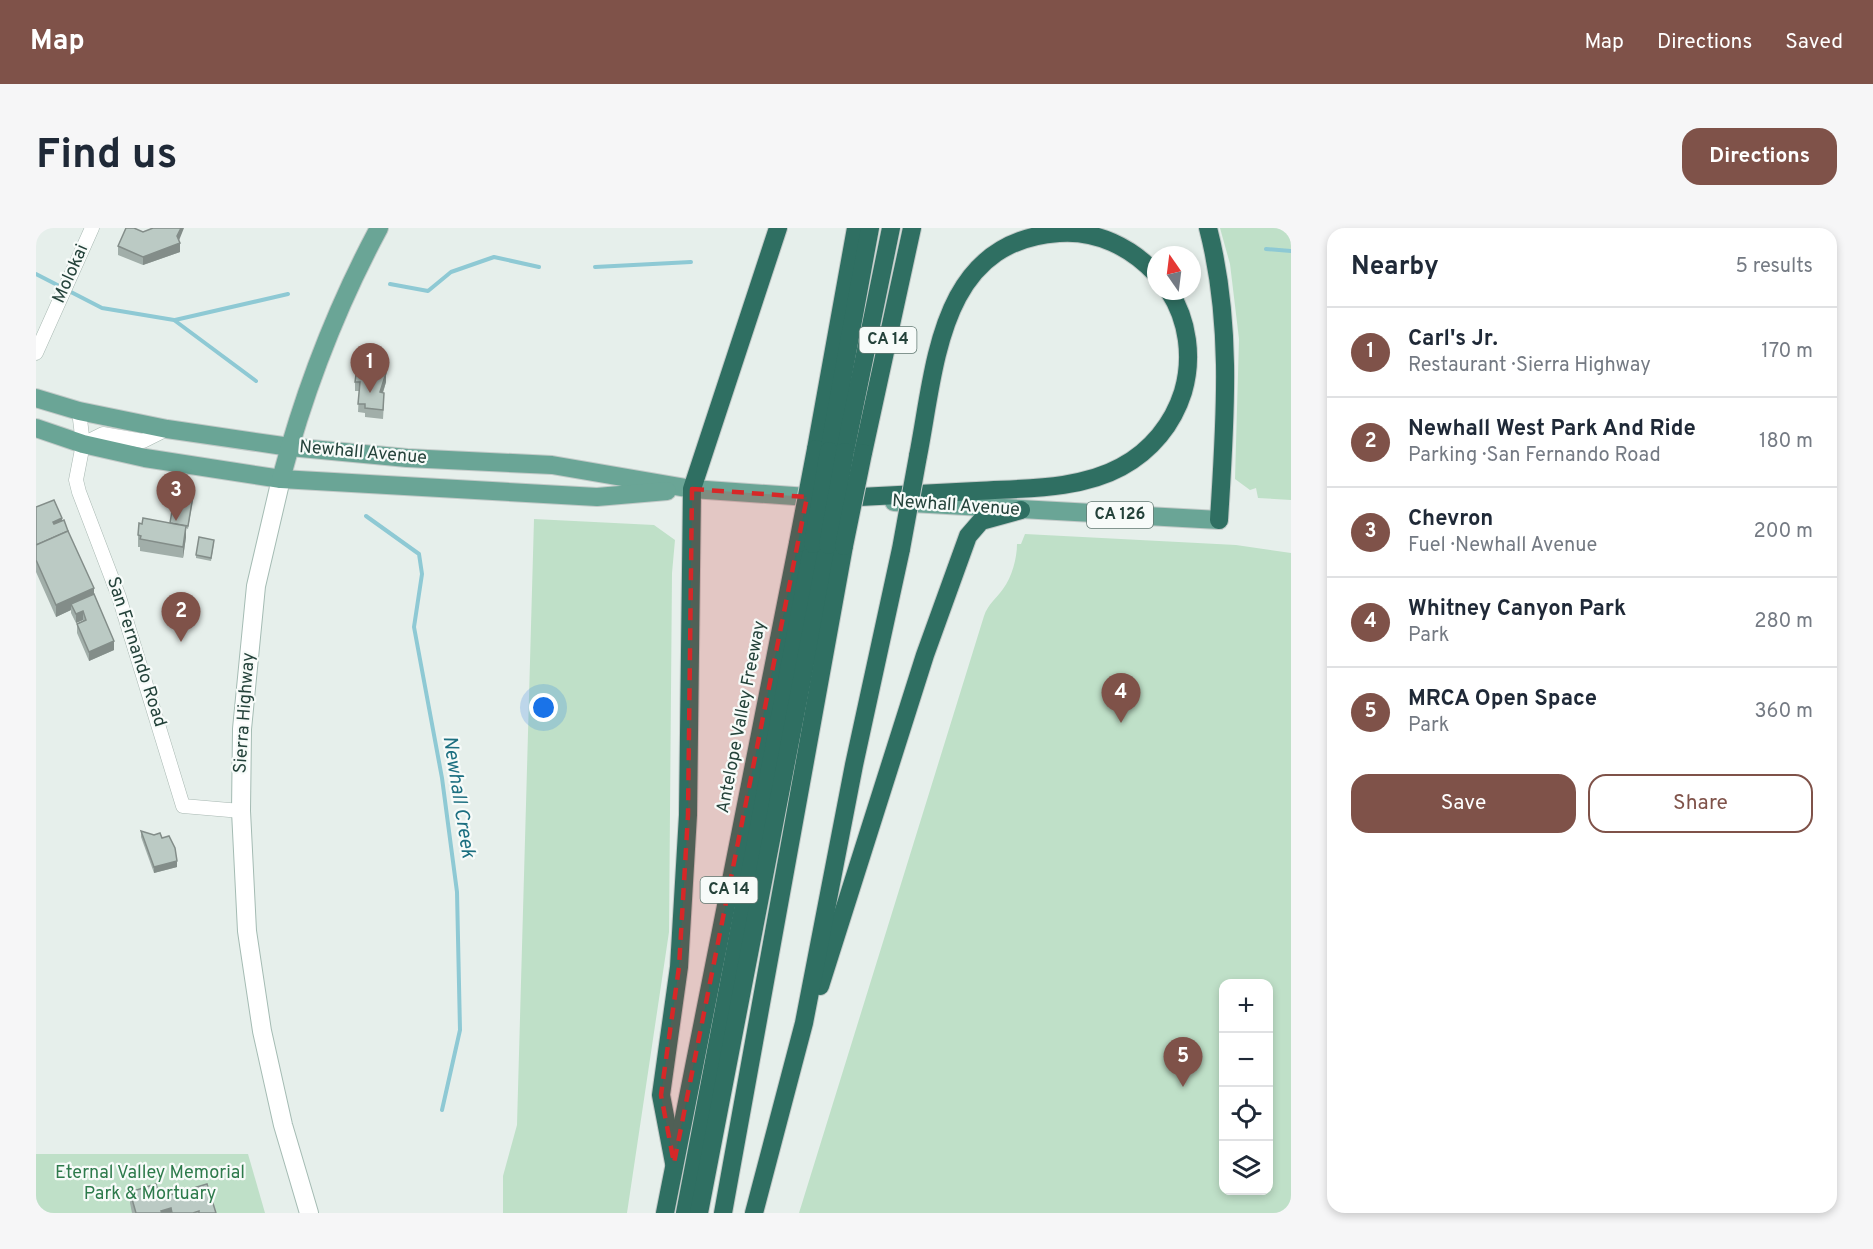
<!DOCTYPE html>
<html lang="en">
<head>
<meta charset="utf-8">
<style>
	body { margin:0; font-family:Overpass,sans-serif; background:#f6f6f7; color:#1f2937 }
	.controls { position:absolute; right:18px; bottom:18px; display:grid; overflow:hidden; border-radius:12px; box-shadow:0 3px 9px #0003 }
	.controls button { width:54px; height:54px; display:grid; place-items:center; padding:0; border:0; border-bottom:2px solid #e0e1e3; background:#fff; color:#1f2937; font:30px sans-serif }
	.compass { position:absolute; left:1111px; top:18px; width:54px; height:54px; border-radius:50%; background:#fff; box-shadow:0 3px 9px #0003; rotate:346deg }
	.you { position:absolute; left:508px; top:480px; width:21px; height:21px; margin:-15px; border:4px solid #fff; border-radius:50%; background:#1a73e8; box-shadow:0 0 0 9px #1a73e833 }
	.badge { display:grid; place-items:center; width:39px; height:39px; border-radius:50%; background:#7f5249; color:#fff; font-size:20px; font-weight:700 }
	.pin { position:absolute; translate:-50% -50px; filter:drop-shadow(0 2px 3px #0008) }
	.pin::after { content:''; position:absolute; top:32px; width:21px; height:18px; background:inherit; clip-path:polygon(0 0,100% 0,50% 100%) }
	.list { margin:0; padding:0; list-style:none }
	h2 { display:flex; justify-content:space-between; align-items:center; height:78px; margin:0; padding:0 24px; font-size:26px }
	h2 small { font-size:20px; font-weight:400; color:#747a83 }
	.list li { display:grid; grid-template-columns:39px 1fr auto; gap:18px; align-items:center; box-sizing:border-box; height:90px; padding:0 24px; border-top:2px solid #e0e1e3 }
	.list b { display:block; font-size:22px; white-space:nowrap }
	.list p { margin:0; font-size:20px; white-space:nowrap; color:#747a83 }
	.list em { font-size:20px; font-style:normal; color:#747a83 }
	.actions { display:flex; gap:12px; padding:18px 24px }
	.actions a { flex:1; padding:14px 0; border:2px solid #7f5249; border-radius:18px; text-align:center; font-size:21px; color:#7f5249 }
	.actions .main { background:#7f5249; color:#fff }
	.icon { flex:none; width:33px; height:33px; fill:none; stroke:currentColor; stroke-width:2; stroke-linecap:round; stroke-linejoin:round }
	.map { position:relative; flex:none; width:1255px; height:985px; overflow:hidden; border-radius:18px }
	header { display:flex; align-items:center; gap:36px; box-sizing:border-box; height:84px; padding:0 30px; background:#7f5249; color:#fff }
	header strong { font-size:28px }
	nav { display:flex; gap:33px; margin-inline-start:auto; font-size:21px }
	.intro { display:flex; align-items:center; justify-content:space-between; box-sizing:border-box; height:144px; padding:0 36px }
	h1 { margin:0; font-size:42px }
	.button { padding:15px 27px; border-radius:18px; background:#7f5249; color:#fff; font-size:21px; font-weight:700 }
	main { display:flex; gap:36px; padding:0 36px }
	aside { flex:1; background:#fff; border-radius:18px; box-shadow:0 3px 9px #0003 }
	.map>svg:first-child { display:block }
	.green { fill:#bfe0c8; fill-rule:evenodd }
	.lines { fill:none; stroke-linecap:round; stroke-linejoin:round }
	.stream { stroke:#8ec9d4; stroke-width:4 }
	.minor-casing { stroke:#a8b8b2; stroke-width:15 }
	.secondary-casing { stroke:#a4bbb3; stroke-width:20 }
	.primary-casing { stroke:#c2cac8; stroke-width:20 }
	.motorway-casing { stroke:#c2cac8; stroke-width:20 }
	.minor { stroke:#fff; stroke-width:14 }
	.secondary { stroke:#fff; stroke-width:18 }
	.primary { stroke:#6aa596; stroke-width:18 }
	.motorway { stroke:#2f6f62; stroke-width:18 }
	.motorway-bridge-casing { stroke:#c2cac8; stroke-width:20; stroke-linecap:butt }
	.motorway-bridge { stroke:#2f6f62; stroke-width:18 }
	.wall { fill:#a1aea9 }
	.shaded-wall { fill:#838d89 }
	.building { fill:#bbcac4; stroke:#838d89; stroke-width:1.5 }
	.marked { fill:#d62828; fill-opacity:0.2; stroke:#d62828; stroke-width:4.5; stroke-dasharray:12 8; stroke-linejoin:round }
	.labels { text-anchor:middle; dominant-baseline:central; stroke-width:4.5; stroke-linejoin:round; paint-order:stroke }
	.shield { fill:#f7fbf9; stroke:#637a73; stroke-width:1.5 }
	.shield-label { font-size:16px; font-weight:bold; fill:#24423a }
	.street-label { font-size:18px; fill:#24423a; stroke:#f7fbf9 }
	.park-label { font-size:18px; fill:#2d7a4b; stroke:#f7fbf9 }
	.water-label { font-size:20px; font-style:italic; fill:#1c6f80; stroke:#f7fbf9 }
</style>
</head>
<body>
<header>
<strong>Map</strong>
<nav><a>Map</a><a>Directions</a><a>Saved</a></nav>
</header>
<div class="intro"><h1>Find us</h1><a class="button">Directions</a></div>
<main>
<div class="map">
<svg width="1255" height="985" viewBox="0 0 1255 985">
	<rect width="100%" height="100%" fill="#e6efeb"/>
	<g class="green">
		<polygon points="1184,0 1255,0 1255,272 1222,270 1220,260 1214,262 1199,251 1203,111 1194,36"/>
		<polygon points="498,291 618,297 639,312 636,345 633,704 591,985 467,985 467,948 481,897"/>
		<path d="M989,306l211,11 55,8v660h-492l185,-597c4,-12 12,-17 19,-27 9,-12 14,-31 14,-45h4zM1188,756h44v206h-44z"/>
		<polygon points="0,926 212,926 229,985 0,985"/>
	</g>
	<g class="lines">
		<g class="stream">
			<polyline points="1230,21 1255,23"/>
			<polyline points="559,39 655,34"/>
			<polyline points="0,46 66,80 138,92 220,153"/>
			<polyline points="354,56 392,63 415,44 458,29 503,39"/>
			<polyline points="139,92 252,66"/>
			<polyline points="330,288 383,326 386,346 378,399 406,550 421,664 424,802 406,882"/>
		</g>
		<g class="minor-casing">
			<g id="minor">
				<polyline points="0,125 56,0"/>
				<polyline points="43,183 47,216 40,252 43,264 83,369 147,578 205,583"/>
				<polyline points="47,216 67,206 107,213 131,201"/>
			</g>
		</g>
		<g class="secondary-casing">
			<polyline id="secondary" points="245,251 220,358 206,501 205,583 211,703 226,803 247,897 273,985"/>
		</g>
		<g class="primary-casing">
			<g id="primary">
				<polyline points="0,170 43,183 131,201 254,219 371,230 516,237 656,261 786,270"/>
				<polyline points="0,200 47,216 109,230 245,251 561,269 631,263"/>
				<path d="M245,251c23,-87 55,-171 98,-251"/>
				<polyline points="858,274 1183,292"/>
			</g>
		</g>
		<g class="motorway-casing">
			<g id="motorway">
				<path d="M1172,0c25,96 17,194 11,292"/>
				<polyline points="780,221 820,0"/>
				<polyline points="793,223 834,0"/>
				<polyline points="809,224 855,0"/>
				<polyline points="827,225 876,0"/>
				<path d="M882,228c18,-92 21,-215 141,-223 37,-3 72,14 97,41"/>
				<path d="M804,270c45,-2 91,-5 137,-7 46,-3 102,-1 144,-24 30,-16 52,-43 62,-75 10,-34 5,-72 -14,-101"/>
				<polyline points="784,758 889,427 932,308 945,293 985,282"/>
				<polyline points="638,935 625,867 643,739 652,587 656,261 742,0"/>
				<polyline points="629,985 762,315"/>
				<polyline points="649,985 777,316"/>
				<polyline points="663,985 792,317"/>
				<polyline points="687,985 808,318"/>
				<polyline points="718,985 768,795 818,537 865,321"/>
			</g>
		</g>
		<use href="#minor" class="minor"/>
		<use href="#secondary" class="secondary"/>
		<use href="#primary" class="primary"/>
		<use href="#motorway" class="motorway"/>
		<g class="motorway-bridge-casing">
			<g id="motorway-bridge">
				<polyline points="762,315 780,221"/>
				<polyline points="777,316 793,223"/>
				<polyline points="792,317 809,224"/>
				<polyline points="808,318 827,225"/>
				<polyline points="865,321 882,228"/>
			</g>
		</g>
		<use href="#motorway-bridge" class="motorway-bridge"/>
	</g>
	<g class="wall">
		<polygon points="107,4 143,13 144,24 107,37 82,27 82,18"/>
		<polygon points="347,145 350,154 347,165 348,174 347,191 329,189 329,185 322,184 323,163 319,163 319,154"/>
		<polygon points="157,271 152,301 150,300 150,309 147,330 104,323 104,319 102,319 102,307 134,295"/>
		<polygon points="0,279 26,293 58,366 78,422 53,433 41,405 41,396 47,394 47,392 40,395 35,385 35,382 20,389 0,344"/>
		<polygon points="178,315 175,333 160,330 160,327"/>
		<polygon points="105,603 126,610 141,639 118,645 105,609"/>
		<polygon points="94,964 124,970 180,985 96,985 94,975"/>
	</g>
	<g class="shaded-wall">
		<polygon points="145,0 148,0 142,15 144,15 144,24 107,37 107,29 141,8"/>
		<polygon points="350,145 350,154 344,173 344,164"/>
		<polygon points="26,290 26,296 17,300 17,294"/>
		<polygon points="150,298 150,309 147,330 147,319"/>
		<polygon points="58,360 58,372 35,376 35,382 20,389 20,377"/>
		<polygon points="47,383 47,392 40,395 40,386"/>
		<polygon points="78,413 78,422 53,433 53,424"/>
		<polygon points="141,633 141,639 118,645 118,639"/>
		<polygon points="135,980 135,985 125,985 125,983"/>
	</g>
	<g class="building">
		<polygon points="90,0 98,0 107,4 117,0 145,0 141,8 144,15 107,29 82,18"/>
		<polygon points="322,132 347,132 346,145 350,145 344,164 348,165 347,182 329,180 329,176 322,176 324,154 319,154"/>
		<polygon points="139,265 157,268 152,298 134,295"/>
		<polygon points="18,272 26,290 17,294 18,296 28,292 32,303 0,317 0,279"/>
		<polygon points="107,290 150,298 147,319 104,311 105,308 102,307 103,295 106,296"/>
		<polygon points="32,303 58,360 20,377 0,332 0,317"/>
		<polygon points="163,309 178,312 175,330 160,327"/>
		<polygon points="58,366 78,413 53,424 41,396 50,392 47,383 40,386 35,376"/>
		<polygon points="105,603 118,607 124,605 126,610 133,608 139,620 141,633 118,639"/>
		<polygon points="120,956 124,970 171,956 180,985 163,985 163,983 157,985 136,985 135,980 125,983 126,985 100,985 94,964"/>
	</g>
	<path class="marked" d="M656,261l115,8 -133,666 -13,-68 18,-128 9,-152z"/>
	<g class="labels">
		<g class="shield">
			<rect x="823.5" y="99" width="57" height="26" rx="4.5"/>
			<rect x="1051" y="274" width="66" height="26" rx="4.5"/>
			<rect x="664.5" y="649" width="57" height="26" rx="4.5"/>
		</g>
		<g class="shield-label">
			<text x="852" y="112">CA 14</text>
			<text x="1084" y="287">CA 126</text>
			<text x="693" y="662">CA 14</text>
		</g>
		<g class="street-label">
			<text transform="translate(35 46) rotate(-66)">Molokai</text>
			<text transform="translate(327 225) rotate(5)">Newhall Avenue</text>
			<text transform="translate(920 278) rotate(4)">Newhall Avenue</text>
			<text transform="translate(100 424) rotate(72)">San Fernando Road</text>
			<text transform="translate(209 485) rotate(-86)">Sierra Highway</text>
			<text transform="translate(706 489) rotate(-79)">Antelope Valley Freeway</text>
		</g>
		<g class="park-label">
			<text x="114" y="945">Eternal Valley Memorial<tspan x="114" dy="21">Park &amp; Mortuary</tspan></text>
		</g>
		<g class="water-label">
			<text transform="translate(422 569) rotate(81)">Newhall Creek</text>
		</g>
	</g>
</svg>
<div class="controls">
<button>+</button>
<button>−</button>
<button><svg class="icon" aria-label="locate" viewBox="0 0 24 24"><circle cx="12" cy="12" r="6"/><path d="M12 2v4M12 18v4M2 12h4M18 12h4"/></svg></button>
<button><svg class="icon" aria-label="layers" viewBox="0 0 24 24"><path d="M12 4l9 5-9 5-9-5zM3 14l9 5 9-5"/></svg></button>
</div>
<svg class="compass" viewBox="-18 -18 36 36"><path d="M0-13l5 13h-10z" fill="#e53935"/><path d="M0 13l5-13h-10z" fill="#747a83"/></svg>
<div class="you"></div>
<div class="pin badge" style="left:334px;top:165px">1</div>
<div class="pin badge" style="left:145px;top:414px">2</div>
<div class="pin badge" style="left:140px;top:293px">3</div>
<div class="pin badge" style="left:1085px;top:495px">4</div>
<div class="pin badge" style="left:1147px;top:859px">5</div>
</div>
<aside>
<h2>Nearby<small>5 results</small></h2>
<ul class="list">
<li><span class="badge">1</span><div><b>Carl's Jr.</b><p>Restaurant · Sierra Highway</p></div><em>170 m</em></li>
<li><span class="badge">2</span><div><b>Newhall West Park And Ride</b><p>Parking · San Fernando Road</p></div><em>180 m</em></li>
<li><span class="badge">3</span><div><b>Chevron</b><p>Fuel · Newhall Avenue</p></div><em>200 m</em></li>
<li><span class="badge">4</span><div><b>Whitney Canyon Park</b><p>Park</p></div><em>280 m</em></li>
<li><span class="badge">5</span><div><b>MRCA Open Space</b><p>Park</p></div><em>360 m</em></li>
</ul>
<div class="actions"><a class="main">Save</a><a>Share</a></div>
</aside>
</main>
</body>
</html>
